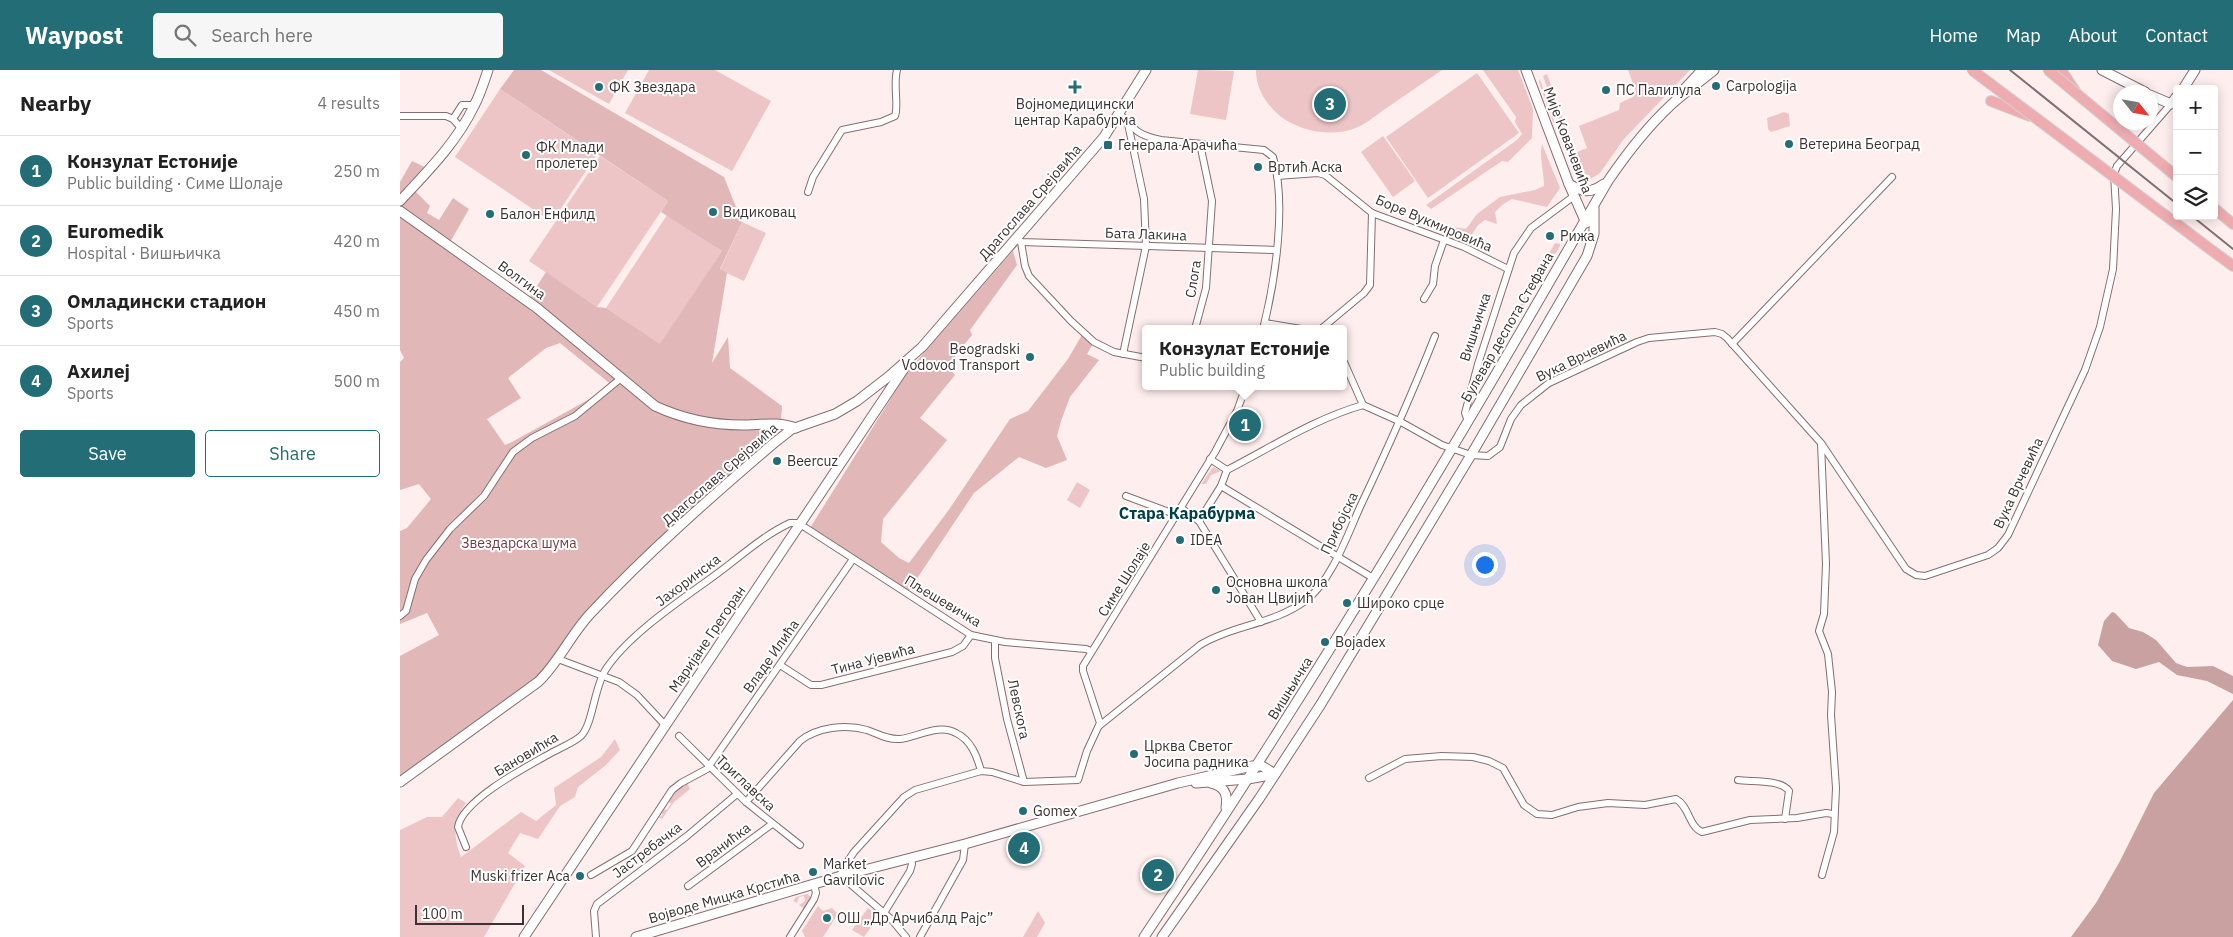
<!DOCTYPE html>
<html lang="en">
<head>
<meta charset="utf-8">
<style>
	body { margin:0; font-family:"IBM Plex Sans",sans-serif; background:#f6f6f6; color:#222 }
	.controls { position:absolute; right:15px; top:15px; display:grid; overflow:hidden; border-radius:5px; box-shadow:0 2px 12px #0003 }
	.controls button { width:45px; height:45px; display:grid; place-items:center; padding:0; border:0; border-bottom:1px solid #e0e0e0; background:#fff; color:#222; font:25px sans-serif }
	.compass { position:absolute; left:1713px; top:15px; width:45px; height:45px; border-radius:50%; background:#fff; box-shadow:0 2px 12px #0003; rotate:121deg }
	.scale { position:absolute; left:15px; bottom:12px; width:109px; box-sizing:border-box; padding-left:5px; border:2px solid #3c3232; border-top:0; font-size:14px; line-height:18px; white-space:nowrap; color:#3c3232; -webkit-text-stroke:4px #fff; paint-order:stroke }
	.you { position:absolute; left:1084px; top:494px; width:18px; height:18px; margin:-12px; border:4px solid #fff; border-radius:50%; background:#1a73e8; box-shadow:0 0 0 8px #1a73e833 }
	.badge { display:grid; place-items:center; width:32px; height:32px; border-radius:50%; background:#236d76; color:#fff; font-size:16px; font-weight:700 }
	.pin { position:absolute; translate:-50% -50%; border:2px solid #fff; box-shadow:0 1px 5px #0006 }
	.popup { position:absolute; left:742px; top:255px; width:205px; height:65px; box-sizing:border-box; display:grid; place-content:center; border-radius:5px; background:#fff; filter:drop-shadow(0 1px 4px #0005); font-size:16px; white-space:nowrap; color:#767676 }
	.popup b { font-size:19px; color:#222 }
	.popup::after { content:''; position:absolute; left:50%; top:100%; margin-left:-10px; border:10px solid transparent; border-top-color:#fff }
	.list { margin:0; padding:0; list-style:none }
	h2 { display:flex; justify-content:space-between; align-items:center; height:65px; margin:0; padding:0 20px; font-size:21px }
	h2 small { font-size:16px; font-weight:400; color:#767676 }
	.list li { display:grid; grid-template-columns:32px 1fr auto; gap:15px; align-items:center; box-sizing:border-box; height:70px; padding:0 20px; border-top:1px solid #e0e0e0 }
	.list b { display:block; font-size:19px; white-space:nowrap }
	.list p { margin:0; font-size:16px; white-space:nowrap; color:#767676 }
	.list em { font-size:16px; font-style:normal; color:#767676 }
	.actions { display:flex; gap:10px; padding:15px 20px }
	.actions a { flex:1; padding:11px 0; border:1px solid #236d76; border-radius:5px; text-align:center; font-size:18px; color:#236d76 }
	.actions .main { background:#236d76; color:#fff }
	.icon { flex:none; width:28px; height:28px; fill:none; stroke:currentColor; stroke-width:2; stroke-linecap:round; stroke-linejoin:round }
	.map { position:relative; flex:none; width:1833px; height:867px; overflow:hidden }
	header { display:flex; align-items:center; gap:30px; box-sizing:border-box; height:70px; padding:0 25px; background:#236d76; color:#fff }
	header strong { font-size:24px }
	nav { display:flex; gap:28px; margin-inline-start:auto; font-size:18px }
	.search { width:350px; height:45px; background:#f6f6f6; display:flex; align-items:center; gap:12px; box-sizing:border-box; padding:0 18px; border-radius:5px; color:#767676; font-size:19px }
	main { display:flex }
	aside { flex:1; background:#fff }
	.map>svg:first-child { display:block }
	.green { fill:#edc5c6 }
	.forest { fill:#e2b7b8; fill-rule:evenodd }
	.water { fill:#caa1a1 }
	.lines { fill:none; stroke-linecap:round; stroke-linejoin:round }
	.street-casing { stroke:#866e6f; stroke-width:8 }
	.secondary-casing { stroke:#866e6f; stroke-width:11 }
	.primary-casing { stroke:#d4d2d2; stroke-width:12 }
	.street { stroke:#fff; stroke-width:6 }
	.secondary { stroke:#fff; stroke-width:9 }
	.primary { stroke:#eeacb0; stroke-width:10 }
	.rail { stroke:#7e7171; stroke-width:2 }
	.primary-bridge-casing { stroke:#d4d2d2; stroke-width:12; stroke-linecap:butt }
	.primary-bridge { stroke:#eeacb0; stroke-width:10 }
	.poi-dot { fill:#236d76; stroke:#fff; stroke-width:2 }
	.labels { text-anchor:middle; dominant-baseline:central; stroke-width:4; stroke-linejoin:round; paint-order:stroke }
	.poi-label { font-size:14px; fill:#3c3232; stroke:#fff; text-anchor:start }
	.street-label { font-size:14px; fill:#3c3232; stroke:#fff }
	.park-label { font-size:14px; fill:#763d41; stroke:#fff }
	.quarter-label { font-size:16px; font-weight:bold; fill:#004149; stroke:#fff }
</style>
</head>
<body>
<header>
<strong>Waypost</strong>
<div class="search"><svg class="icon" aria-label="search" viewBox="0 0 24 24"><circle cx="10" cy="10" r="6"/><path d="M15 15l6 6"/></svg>Search here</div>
<nav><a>Home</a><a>Map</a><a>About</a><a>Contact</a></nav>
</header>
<main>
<aside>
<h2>Nearby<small>4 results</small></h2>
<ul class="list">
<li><span class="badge">1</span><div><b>Конзулат Естоније</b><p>Public building · Симе Шолаје</p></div><em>250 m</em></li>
<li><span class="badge">2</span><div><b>Euromedik</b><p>Hospital · Вишњичка</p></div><em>420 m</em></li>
<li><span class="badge">3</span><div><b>Омладински стадион</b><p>Sports</p></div><em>450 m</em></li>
<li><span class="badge">4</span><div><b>Ахилеј</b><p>Sports</p></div><em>500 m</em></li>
</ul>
<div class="actions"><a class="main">Save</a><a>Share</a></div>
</aside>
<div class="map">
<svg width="1833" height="867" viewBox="0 0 1833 867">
	<rect width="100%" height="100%" fill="#fee"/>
	<g class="green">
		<polygon points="149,0 228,0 209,34"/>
		<polygon points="249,0 315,0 371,31 332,101 225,43"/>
		<polygon points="798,0 834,1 826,50 790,44"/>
		<path d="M856,0h186c-19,13 -38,26 -57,39 -10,7 -20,16 -32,20 -23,8 -54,2 -73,-13 -14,-12 -24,-27 -24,-46z"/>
		<polygon points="1083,0 1118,0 1133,39 1132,68 1108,92 1102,91 1031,139 1026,135 1117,70 1122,64 1115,52 1116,47"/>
		<polygon points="1228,0 1290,0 1223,70 1200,103 1189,110 1183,109 1178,105 1143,6 1147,4 1175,83 1187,78 1179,56 1219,40 1220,33 1233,27 1236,21"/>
		<polygon points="1077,3 1119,63 1028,128 986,67"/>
		<polygon points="1140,9 1155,54 1154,55 1139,12"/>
		<polygon points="100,19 197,84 152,152 55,87"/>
		<polygon points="1384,42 1389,44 1390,56 1371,62 1368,59 1367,48"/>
		<polygon points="983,66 1015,111 993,127 961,82"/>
		<path d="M1142,74l18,44 -13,19 -35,-8 -10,6 -7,7 2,12 -12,-4 -7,5 -14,22 -20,-7 9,-13 13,2 11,-15 23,-17 35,-7 9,-4c0,-15 -5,-27 -2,-42z"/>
		<polygon points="200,86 268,131 197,237 129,191"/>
		<polygon points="267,145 322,181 261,275 206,238"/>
		<polygon points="342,152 366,163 344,211 320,200"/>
		<polygon points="1155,173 1160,174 1160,176 1143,204 1139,202 1139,200"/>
		<polygon points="1126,224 1129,228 1094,287 1093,286"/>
		<polygon points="813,397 821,401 811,405 806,414 801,414"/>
		<polygon points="677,412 690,420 680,438 667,430"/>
		<path d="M215,669l5,11 -14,15 -28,22 -3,10 -15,9 -22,33 -18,-6 -12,20 17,13 -41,71h-84v-107l27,-13h15l16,-19 8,5c-13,18 -13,34 -5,54l60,-45 15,9 20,-16 -2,-17 47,-31z"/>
		<polygon points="287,712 290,719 274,732 262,749 258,747 262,746 263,744 261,743 263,739 267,740 271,734 268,730 272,724"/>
		<polygon points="407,824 411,827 403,840 403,838 399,835 405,831 404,826 399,827 397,833 393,831 396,827"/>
		<polygon points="418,836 423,841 432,838 438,844 423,867 405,867 402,861"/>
		<polygon points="468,838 479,846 464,867 452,860"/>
		<polygon points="638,841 645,853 637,867 623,867"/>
	</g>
	<g class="forest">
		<path d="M114,0h27l183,107 18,45 -22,47 7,4 -15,90 16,-26 2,31 52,38 -2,29 -115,102 -132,144 -133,98v-123l39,-21 -12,-22 -27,11v-93l7,-3 24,-29 -12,-15 -19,6v-128l4,-4 -4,-8v-168l12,-21 17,8 -17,19 18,18 -3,7 12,7 14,-22 16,11 -20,35 79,56 18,-28 51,35 9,1 54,36 62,-93 -61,-39 7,-11 -168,-112zM160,273l53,43 -101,56 -7,3 -18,-26 34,-21 -13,-20 38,-30z"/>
		<polygon points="613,181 617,195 570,260 572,265 547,296 555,305 520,348 547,370 483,449 481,472 499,488 509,493 548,441 610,349 628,341 668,289 683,263 694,272 687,284 699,290 670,327 661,351 657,366 667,390 646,398 619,387 574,423 508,522 410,458 508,301"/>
	</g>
	<g class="water">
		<polygon points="1712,542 1715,543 1729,558 1743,562 1756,570 1776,593 1787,597 1813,596 1833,606 1833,624 1807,611 1777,605 1759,592 1736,599 1712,591 1698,575 1704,551"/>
		<polygon points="1833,630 1833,867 1671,867 1696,833 1720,791 1754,723"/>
	</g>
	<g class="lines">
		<g class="street-casing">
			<g id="street">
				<path d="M719,43c16,17 18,22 42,27l103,10 9,7c14,47 2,125 -10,172"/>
				<polyline points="0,46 46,46 53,49 61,58"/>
				<polyline points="53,49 62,35 75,35"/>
				<polyline points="877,106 918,103 925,105 972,143 1064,177 1108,199"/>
				<path d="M408,122l5,-15 29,-47 39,-8 14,-6c4,-11 -2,-30 2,-46"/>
				<polyline points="617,168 621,172 876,180"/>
				<polyline points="621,172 625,196 629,206 671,251 694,272 714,282 746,288"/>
				<polyline points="1024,229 1033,214 1035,196 1044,170"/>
				<polyline points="865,253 901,259"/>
				<polyline points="795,259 806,218 812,131 800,74"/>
				<polyline points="921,259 964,223 970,215 972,143"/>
				<polyline points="1332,274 1492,107"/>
				<polyline points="723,284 746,176 744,129 728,54"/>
				<polyline points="944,292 963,335"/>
				<polyline points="1068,351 1065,343 1078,294 1114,183 1131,158 1174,126"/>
				<polyline points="1421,374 1426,494 1424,544 1419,561 1428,584 1432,622 1431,645 1436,718 1434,762 1422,805"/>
				<path d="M810,389l17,11c45,-23 87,-51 136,-65l38,17 41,23 29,10 17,1 12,-9 11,-28 10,-14 28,-22 88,-41 12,-4 66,-6 7,2 5,4 94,105 85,126 10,6 9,1 63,-21 10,-7 10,-13 77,-165 15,-43 13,-58 3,-60 -2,-35 3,-8 54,-62"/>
				<polyline points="821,416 973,508"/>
				<polyline points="726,426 777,445"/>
				<polyline points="781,438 799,451 861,552"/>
				<polyline points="799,451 821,416 827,400"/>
				<polyline points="0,546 6,541 15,509 26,490 50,459 84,426 113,382 132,368 175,346 220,309"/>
				<polyline points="595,570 595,588 607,649 624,712"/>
				<polyline points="158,589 219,612 237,625 265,655"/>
				<polyline points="380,595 411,615 421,615 552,582 563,576 571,565"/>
				<path d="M699,656l101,-81c33,-20 74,-21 105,-44 26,-19 42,-65 55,-94 27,-57 52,-113 75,-171"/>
				<polyline points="279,666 346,732 400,775"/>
				<path d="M969,708l36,-19 37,-3 31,1 16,4 14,7 21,37 13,9 15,1 26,-8 30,-4 37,2 31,-6c13,7 13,28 26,33l48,-12 47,-2 29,-5 7,1"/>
				<path d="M1338,710c13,2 43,-1 51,11l-4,28"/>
				<path d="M346,732l54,-61c17,-14 46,-17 67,-11 11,4 21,10 33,9 18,-2 39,-16 56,-6 15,7 21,23 25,38"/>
				<path d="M66,777l-8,-20c4,-27 70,-61 93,-74 9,-5 22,-10 30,-17 12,-12 13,-49 25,-67 24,-36 77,-70 112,-96 23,-17 46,-38 72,-50h7l9,5 165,107 34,7 81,7 5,2"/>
				<polyline points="191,805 232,781 272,720 281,713 307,699 453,489"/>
				<polyline points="288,816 372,754"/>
				<polyline points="484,843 510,801 512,794 511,788"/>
				<polyline points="196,867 194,841 197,834 287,766 337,724"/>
				<polyline points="390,867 414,829 416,823 414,814"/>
				<polyline points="506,867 491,849 441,806 442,800 454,782 504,727 515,720 581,701 592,702 624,712 678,710 687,681 700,653 683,601 683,596 815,382 837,341 846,316"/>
				<polyline points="520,867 563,790 565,774"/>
			</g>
		</g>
		<g class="secondary-casing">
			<g id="secondary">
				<polyline points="1126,0 1169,114 1186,153"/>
				<polyline points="1702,0 1745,22"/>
				<polyline points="1783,19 1795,0"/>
				<polyline points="1750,25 1771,34 1777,26"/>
				<polyline points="1278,26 1302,0"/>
				<path d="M1169,114c13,8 21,10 35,0"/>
				<path d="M0,131c27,-29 57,-59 74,-95 6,-11 10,-24 14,-36"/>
				<path d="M0,141l137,97 118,98c26,12 57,19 87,19 18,0 36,-4 54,3"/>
				<path d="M0,712l138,-100c21,-20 33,-48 53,-69 57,-61 120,-116 183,-170l18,-14 43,-15 22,-13 31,-24 34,-30 182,-210 42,-67"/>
				<polyline points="796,713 848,709 875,704"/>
				<path d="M811,713c14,3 17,12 15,25"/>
				<polyline points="124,867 503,300"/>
				<polyline points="236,867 441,806 565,774 778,713 852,696 862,696 875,704"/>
				<path d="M744,867c112,-167 218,-337 320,-509 49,-82 96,-165 144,-247 19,-28 39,-54 64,-77 13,-12 29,-23 42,-34"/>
				<polyline points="762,867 859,729 921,634 1071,385 1187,186 1194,164 1194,138"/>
			</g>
		</g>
		<g class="primary-casing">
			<g id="primary">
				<polyline points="1661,0 1675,21"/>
				<polyline points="1591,31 1630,46"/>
				<polyline points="1814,138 1833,154"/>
				<polyline points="1806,176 1833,196"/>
			</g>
		</g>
		<use href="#street" class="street"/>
		<use href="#secondary" class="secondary"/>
		<use href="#primary" class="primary"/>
		<g class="rail">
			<polyline points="1610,0 1777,134"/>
			<polyline points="1792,146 1833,179"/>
		</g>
		<g class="primary-bridge-casing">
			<g id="primary-bridge">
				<polyline points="1572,0 1806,176"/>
				<polyline points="1648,0 1777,107"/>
			</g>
		</g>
		<use href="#primary-bridge" class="primary-bridge"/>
	</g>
	<g class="poi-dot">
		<circle cx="1316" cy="16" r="5"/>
		<circle cx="199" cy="17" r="5"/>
		<path d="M672.5 9.5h5v5h5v5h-5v5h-5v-5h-5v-5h5z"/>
		<circle cx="1206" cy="20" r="5"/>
		<circle cx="1389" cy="74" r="5"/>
		<rect x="703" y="70" width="10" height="10" rx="2.5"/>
		<circle cx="126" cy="85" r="5"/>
		<circle cx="858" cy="97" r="5"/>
		<circle cx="313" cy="142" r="5"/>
		<circle cx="90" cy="144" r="5"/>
		<circle cx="1150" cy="166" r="5"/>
		<circle cx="630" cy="287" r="5"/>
		<circle cx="377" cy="391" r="5"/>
		<circle cx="780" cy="470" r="5"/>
		<circle cx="816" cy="520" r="5"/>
		<circle cx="947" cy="533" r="5"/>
		<circle cx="925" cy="572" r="5"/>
		<circle cx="734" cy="684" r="5"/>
		<circle cx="623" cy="741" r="5"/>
		<circle cx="413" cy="802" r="5"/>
		<circle cx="180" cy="806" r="5"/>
		<circle cx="427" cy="848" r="5"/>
	</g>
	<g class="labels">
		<g class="poi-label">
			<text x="1326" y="16">Carpologija</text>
			<text x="209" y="17">ФК Звездара</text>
			<text x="1216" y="20">ПС Палилула</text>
			<text x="675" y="34" text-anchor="middle">Војномедицински<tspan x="675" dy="16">центар Карабурма</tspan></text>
			<text x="1399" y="74">Ветерина Београд</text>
			<text x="718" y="75">Генерала Арачића</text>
			<text x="136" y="77">ФК Млади<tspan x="136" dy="16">пролетер</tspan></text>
			<text x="868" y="97">Вртић Аска</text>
			<text x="323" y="142">Видиковац</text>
			<text x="100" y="144">Балон Енфилд</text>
			<text x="1160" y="166">Рижа</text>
			<text x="620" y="279" text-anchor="end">Beogradski<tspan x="620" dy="16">Vodovod Transport</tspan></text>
			<text x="387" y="391">Beercuz</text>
			<text x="790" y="470">IDEA</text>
			<text x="826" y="512">Основна школа<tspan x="826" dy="16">Јован Цвијић</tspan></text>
			<text x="957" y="533">Широко срце</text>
			<text x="935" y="572">Bojadex</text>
			<text x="744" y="676">Црква Светог<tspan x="744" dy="16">Јосипа радника</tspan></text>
			<text x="633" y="741">Gomex</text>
			<text x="423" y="794">Market<tspan x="423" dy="16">Gavrilovic</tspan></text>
			<text x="170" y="806" text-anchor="end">Muski frizer Aca</text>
			<text x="437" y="848">ОШ „Др Арчибалд Рајс”</text>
		</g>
		<g class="street-label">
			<text transform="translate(1168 70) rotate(69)">Мије Ковачевића</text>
			<text transform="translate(630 132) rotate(-49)">Драгослава Срејовића</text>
			<text transform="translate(1034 153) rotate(23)">Боре Вукмировића</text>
			<text transform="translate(746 164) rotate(2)">Бата Лакина</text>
			<text transform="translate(793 209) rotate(-81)">Слога</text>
			<text transform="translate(122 210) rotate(36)">Волгина</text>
			<text transform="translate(1075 257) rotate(-72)">Вишњичка</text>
			<text transform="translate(1107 257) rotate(-60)">Булевар деспота Стефана</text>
			<text transform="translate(1181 286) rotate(-26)">Вука Врчевића</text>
			<text transform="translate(320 404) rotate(-41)">Драгослава Срејовића</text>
			<text transform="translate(1618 413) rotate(-65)">Вука Врчевића</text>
			<text transform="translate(939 453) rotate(-64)">Прибојска</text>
			<text transform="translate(724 509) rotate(-58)">Симе Шолаје</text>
			<text transform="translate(288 510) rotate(-37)">Јахоринска</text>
			<text transform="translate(543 531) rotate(31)">Пљешевичка</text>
			<text transform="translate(307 569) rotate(-56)">Маријане Грегоран</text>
			<text transform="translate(371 586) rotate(-55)">Владе Илића</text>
			<text transform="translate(473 589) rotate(-15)">Тина Ујевића</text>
			<text transform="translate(890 618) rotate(-58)">Вишњичка</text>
			<text transform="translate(619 639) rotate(78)">Левскога</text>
			<text transform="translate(126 684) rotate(-31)">Бановићка</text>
			<text transform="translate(346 713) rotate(43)">Триглавска</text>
			<text transform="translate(323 775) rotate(-37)">Вранићка</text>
			<text transform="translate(247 780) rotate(-37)">Јастребачка</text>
			<text transform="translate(324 827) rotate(-16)">Војводе Мицка Крстића</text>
		</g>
		<g class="park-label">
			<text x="119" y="473">Звездарска шума</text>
		</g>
		<g class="quarter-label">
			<text x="787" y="443">Стара Карабурма</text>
		</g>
	</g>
</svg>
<div class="controls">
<button>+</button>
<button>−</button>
<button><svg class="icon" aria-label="layers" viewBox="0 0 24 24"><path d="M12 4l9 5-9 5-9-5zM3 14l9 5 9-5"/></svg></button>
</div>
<svg class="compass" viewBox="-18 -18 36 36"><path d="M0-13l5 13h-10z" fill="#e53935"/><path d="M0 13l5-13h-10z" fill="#767676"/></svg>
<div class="scale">100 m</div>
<div class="you"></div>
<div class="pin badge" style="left:845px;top:355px">1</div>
<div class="popup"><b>Конзулат Естоније</b>Public building</div>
<div class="pin badge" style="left:758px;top:805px">2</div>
<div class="pin badge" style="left:930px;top:34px">3</div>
<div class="pin badge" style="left:624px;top:778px">4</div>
</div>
</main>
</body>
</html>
